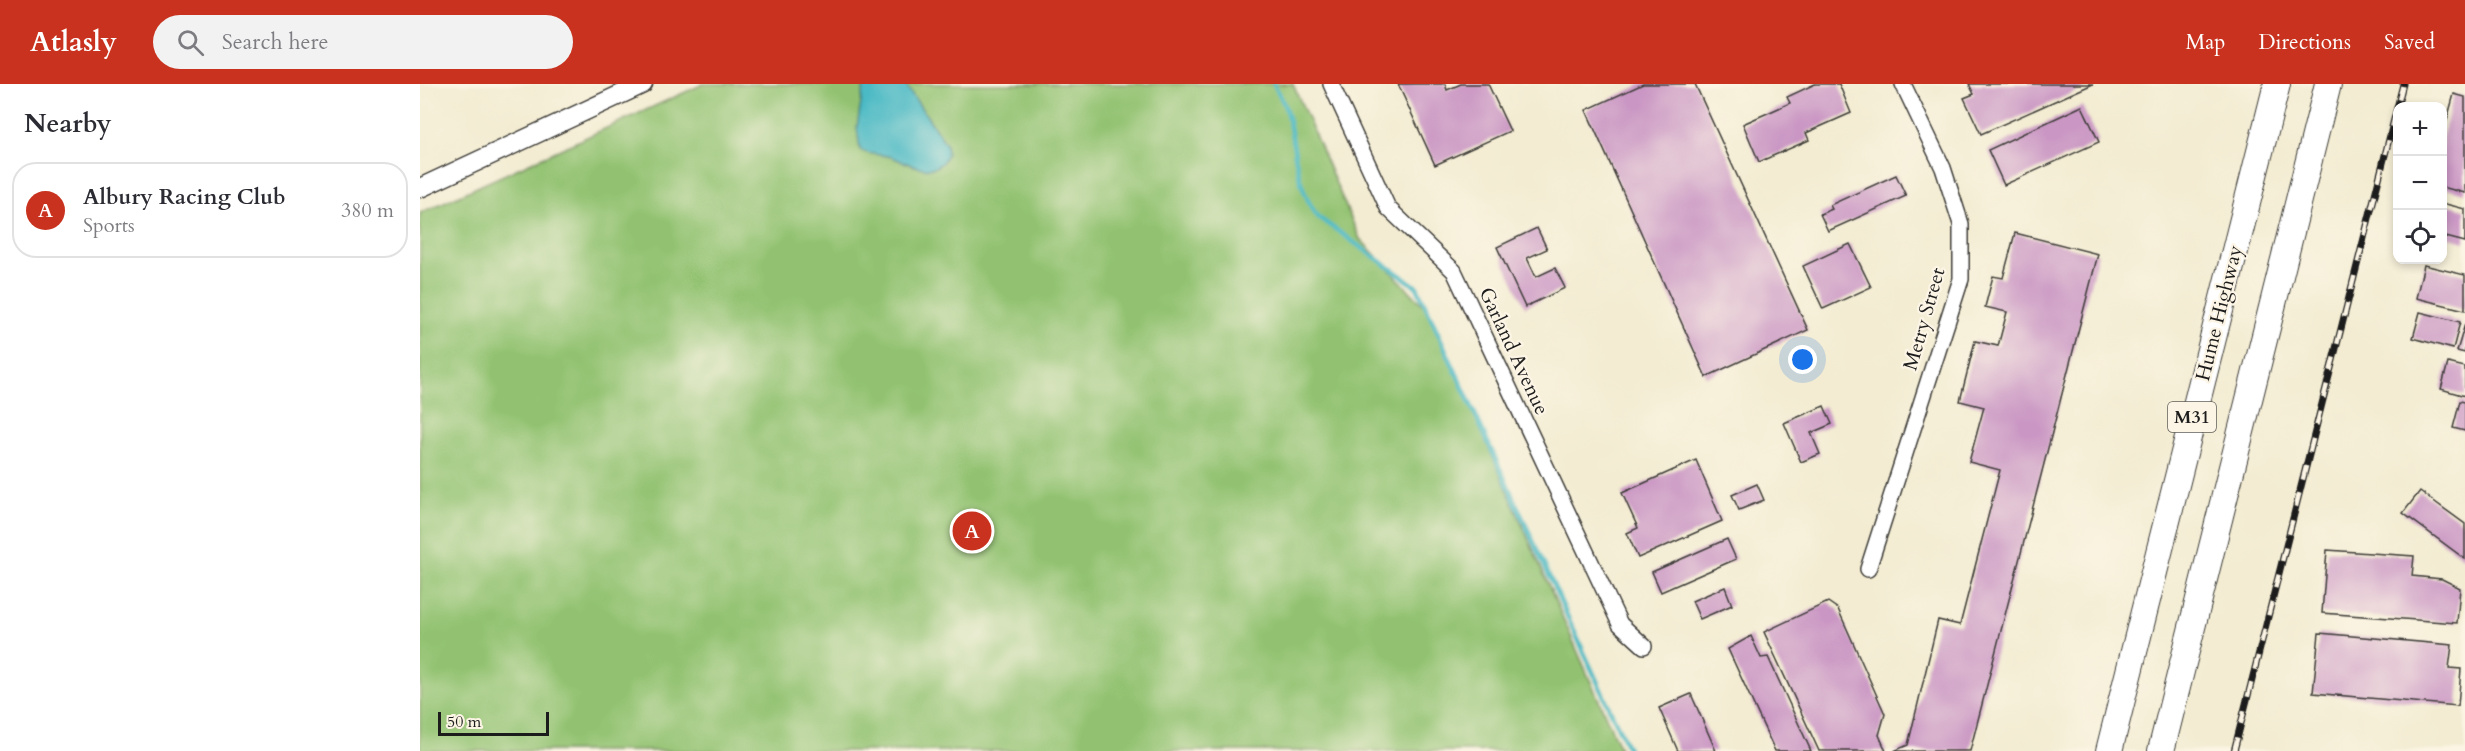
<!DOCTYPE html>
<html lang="en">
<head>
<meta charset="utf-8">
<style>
	body { margin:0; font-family:Cardo,serif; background:#f2f2f3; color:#2b2b33 }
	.controls { position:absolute; right:18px; top:18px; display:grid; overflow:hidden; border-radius:12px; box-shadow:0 3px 9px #0003 }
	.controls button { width:54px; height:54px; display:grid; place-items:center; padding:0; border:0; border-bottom:2px solid #e1e1e2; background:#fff; color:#2b2b33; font:30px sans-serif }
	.scale { position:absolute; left:18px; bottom:15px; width:111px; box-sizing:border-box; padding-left:6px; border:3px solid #1c1c1c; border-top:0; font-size:16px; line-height:21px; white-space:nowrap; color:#1c1c1c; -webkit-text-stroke:4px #fcf5e5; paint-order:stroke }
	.you { position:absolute; left:1383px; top:276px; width:21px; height:21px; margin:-15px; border:4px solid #fff; border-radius:50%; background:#1a73e8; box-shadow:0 0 0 9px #1a73e833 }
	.badge { display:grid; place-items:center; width:39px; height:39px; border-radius:50%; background:#c8321e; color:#fff; font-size:20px; font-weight:700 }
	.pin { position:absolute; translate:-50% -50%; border:3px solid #fff; box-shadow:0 2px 6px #0006 }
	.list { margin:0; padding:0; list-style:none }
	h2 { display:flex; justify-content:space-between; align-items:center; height:78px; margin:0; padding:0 24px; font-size:26px }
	h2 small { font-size:20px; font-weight:400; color:#7c7c81 }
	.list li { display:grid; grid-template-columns:39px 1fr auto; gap:18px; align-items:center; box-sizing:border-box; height:96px; margin:0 12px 12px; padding:0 12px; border:2px solid #e1e1e2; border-radius:24px }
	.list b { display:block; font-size:22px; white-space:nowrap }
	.list p { margin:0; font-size:20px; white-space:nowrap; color:#7c7c81 }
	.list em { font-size:20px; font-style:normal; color:#7c7c81 }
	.icon { flex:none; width:33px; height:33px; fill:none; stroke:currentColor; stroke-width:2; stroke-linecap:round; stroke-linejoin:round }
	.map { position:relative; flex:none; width:2045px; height:667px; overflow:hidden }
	header { display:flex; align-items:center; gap:36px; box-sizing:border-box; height:84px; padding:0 30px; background:#c8321e; color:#fff }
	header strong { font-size:28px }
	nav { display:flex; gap:33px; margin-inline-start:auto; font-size:21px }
	.search { width:420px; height:54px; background:#f2f2f3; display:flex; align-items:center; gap:15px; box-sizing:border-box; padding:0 21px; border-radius:33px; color:#7c7c81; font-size:22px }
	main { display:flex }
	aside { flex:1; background:#fff }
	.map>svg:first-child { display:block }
	.green { fill:#92c271; stroke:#576f46; stroke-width:1.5 }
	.water { fill:#4cbac5; stroke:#346b70; stroke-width:1.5 }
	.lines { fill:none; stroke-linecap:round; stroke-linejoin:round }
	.stream { stroke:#4cbac5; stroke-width:4.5 }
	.building { fill:#ca97c4 }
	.minor-casing { stroke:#3c3b37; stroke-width:18 }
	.tertiary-casing { stroke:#3c3b37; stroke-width:21 }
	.motorway-casing { stroke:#3c3b37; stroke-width:28 }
	.minor { stroke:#fff; stroke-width:15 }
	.tertiary { stroke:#fff; stroke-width:18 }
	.motorway { stroke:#fff; stroke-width:26 }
	.rail-casing { stroke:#1c1c1c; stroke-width:7 }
	.rail { stroke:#fcf5e5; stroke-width:4.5; stroke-dasharray:14; stroke-linecap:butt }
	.labels { text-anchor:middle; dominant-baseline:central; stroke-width:4.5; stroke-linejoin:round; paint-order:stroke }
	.shield { fill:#fcf5e5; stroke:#5f5d58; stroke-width:1.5 }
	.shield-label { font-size:18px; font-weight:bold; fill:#1c1c1c }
	.street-label { font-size:20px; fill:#1c1c1c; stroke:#fcf5e5 }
</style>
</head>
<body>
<header>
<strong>Atlasly</strong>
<div class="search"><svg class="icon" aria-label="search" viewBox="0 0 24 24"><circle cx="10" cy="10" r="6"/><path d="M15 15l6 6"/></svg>Search here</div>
<nav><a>Map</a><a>Directions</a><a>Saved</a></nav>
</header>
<main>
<aside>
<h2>Nearby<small></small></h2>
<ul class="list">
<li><span class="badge">A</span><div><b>Albury Racing Club</b><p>Sports</p></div><em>380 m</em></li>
</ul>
</aside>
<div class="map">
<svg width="2045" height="667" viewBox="0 0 2045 667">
	<rect width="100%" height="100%" fill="#fcf5e5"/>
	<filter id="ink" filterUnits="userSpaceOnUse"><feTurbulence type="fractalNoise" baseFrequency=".0167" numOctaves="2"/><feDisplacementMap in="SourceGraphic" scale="12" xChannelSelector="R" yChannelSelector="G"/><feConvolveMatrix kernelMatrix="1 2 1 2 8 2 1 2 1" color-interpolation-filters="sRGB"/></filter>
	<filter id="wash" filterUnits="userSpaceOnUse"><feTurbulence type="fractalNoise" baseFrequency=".008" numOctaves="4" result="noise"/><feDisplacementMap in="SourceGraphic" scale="24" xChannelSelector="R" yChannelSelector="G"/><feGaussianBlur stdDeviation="1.35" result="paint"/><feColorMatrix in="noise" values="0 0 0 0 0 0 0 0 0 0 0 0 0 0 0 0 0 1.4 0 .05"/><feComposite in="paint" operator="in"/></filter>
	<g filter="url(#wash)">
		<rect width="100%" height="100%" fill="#f3ecd2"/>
		<polygon class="green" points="283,0 873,0 940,155 1009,227 1201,667 0,667 0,129"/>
		<path class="water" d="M444,0h41l41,60 1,10c-11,28 -39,8 -59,2 -9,-2 -21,-1 -28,-6l-3,-23z"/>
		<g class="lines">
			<path class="stream" d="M854,0c4,8 9,17 12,26 11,38 7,72 32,107l99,70 212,464"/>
		</g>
		<g id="blocks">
			<g class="building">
				<polygon points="978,0 1025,0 1027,6 1041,0 1068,0 1090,47 1015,81"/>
				<polygon points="1223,0 1275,0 1388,246 1286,293 1166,26"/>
				<polygon points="1395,0 1419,0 1431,29 1386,49 1389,56 1339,78 1323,40 1370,19 1367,13"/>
				<polygon points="1549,0 1673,0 1561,50 1544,14 1554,10"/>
				<polygon points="2034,10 2045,13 2045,109 2022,103 2022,54"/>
				<polygon points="1662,22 1679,58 1584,101 1568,66"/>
				<polygon points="1476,91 1486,112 1408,147 1400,130 1412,125 1410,121"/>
				<polygon points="2022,119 2045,125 2045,158 2022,152"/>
				<polygon points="1117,144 1127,165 1107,174 1116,193 1135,184 1145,204 1105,223 1077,163"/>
				<polygon points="1595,149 1678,170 1550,667 1474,667 1488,661 1518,536 1540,541 1580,386 1549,378 1564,323 1540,317 1555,257 1578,262 1587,228 1565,223 1573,192 1583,194"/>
				<polygon points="1430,160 1451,203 1403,225 1383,182"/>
				<polygon points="2004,181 2045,191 2045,226 1996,214"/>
				<polygon points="2000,228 2040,238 2033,265 1993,254"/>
				<polygon points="2045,240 2045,269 2037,267"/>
				<polygon points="2028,279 2045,283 2045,312 2021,305"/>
				<polygon points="2040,317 2045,318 2045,347 2033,344"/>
				<polygon points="1404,322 1412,340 1391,349 1400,370 1381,378 1364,339"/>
				<polygon points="1276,376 1302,437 1218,474 1207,449 1218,444 1202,409"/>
				<polygon points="1337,400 1344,416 1319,426 1312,411"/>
				<polygon points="2000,407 2045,440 2045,475 1983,429"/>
				<polygon points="1307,455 1316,475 1241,508 1232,488"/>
				<polygon points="1907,466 1994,472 1992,492 2022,495 2040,504 2037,539 1902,529"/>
				<polygon points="1305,503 1312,521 1280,535 1272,517"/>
				<polygon points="1408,518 1418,525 1465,630 1459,651 1466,667 1399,667 1344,548"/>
				<polygon points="1899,549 2032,561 2029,584 2041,585 2038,622 1893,609"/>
				<polygon points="1331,552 1341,574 1348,573 1391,667 1355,667 1308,565"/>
				<polygon points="1271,610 1296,667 1258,667 1239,624"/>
			</g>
		</g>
	</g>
	<g filter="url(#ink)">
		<use href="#blocks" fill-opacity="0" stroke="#3c3b37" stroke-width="1.5"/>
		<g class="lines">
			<g class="minor-casing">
				<g id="minor">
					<polyline points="911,0 968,124 1034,187 1200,540 1224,562"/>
					<polyline points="1448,485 1541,195 1541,140 1523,84 1483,0"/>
				</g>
			</g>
			<g class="tertiary-casing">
				<polyline id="tertiary" points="0,104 223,0"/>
			</g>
			<g class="motorway-casing">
				<g id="motorway">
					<polyline points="1689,667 1857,0"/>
					<polyline points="1741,667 1908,0"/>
				</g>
			</g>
			<use href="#minor" class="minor"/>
			<use href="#tertiary" class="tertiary"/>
			<use href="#motorway" class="motorway"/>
			<g class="rail-casing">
				<polyline id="rail" points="1814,667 1983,0"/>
			</g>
			<use href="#rail" class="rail"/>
		</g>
	</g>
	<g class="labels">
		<rect class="shield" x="1748" y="318" width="48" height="30" rx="4.5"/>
		<g class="shield-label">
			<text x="1772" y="333">M31</text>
		</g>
		<g class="street-label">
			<text transform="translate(1799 229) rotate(-76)">Hume Highway</text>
			<text transform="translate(1504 235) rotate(-74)">Metry Street</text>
			<text transform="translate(1094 267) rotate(65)">Garland Avenue</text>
		</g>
	</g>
</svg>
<div class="controls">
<button>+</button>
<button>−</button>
<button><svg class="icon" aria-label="locate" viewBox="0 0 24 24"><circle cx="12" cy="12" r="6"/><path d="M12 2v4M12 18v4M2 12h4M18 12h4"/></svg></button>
</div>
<div class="scale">50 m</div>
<div class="you"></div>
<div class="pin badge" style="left:552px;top:447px">A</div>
</div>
</main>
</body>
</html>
